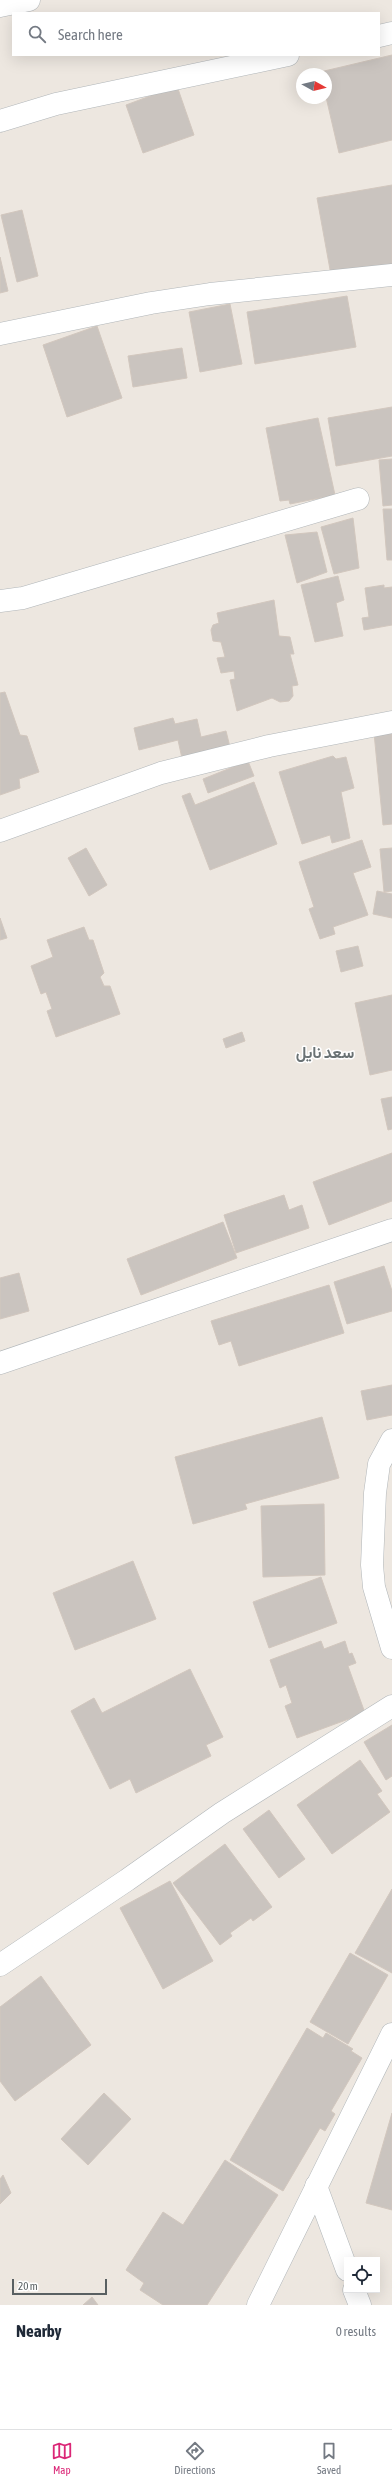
<!DOCTYPE html>
<html lang="en">
<head>
<meta charset="utf-8">
<style>
	body { margin:0; font-family:"Asap Condensed",Vazirmatn,sans-serif; background:#f6f6f7; color:#1f2937 }
	.controls { position:absolute; right:12px; bottom:12px; display:grid; overflow:hidden; border-radius:0px; box-shadow:0 4px 16px #0002 }
	.controls button { width:36px; height:36px; display:grid; place-items:center; padding:0; border:0; border-bottom:1px solid #e0e1e3; background:#fff; color:#1f2937; font:20px sans-serif }
	.compass { position:absolute; left:296px; top:68px; width:36px; height:36px; border-radius:50%; background:#fff; box-shadow:0 4px 16px #0002; rotate:98deg }
	.scale { position:absolute; left:12px; bottom:10px; width:95px; box-sizing:border-box; padding-left:4px; border:2px solid #596062; border-top:0; font-size:11px; line-height:14px; white-space:nowrap; color:#596062; -webkit-text-stroke:3px #fff; paint-order:stroke }
	.list { margin:0; padding:0; list-style:none }
	h2 { display:flex; justify-content:space-between; align-items:center; height:52px; margin:0; padding:0 16px; font-size:17px }
	h2 small { font-size:13px; font-weight:400; color:#747a83 }
	.icon { flex:none; width:22px; height:22px; fill:none; stroke:currentColor; stroke-width:2; stroke-linecap:round; stroke-linejoin:round }
	.map { position:relative; flex:none; width:392px; height:2305px; overflow:hidden }
	.search { position:absolute; background:#fff; box-shadow:0 4px 16px #0002; left:12px; right:12px; top:12px; height:44px; display:flex; align-items:center; gap:10px; box-sizing:border-box; padding:0 14px; border-radius:0px; color:#747a83; font-size:15px }
	.sheet { height:124px; background:#fff }
	nav { display:flex; justify-content:space-around; align-items:center; box-sizing:border-box; height:56px; border-top:1px solid #e0e1e3; background:#fff; font-size:11px; color:#747a83 }
	nav a { display:grid; justify-items:center; gap:2px }
	nav .on { color:#db2777 }
	.map>svg:first-child { display:block }
	.building { fill:#cac4bf; stroke:#d2c7be }
	.lines { fill:none; stroke-linecap:round; stroke-linejoin:round }
	.minor-casing { stroke:#b1b6b9; stroke-width:23 }
	.tertiary-casing { stroke:#b1b6b9; stroke-width:23 }
	.minor { stroke:#fff; stroke-width:22 }
	.tertiary { stroke:#fff; stroke-width:22 }
	.labels { text-anchor:middle; dominant-baseline:central; stroke-width:3; stroke-linejoin:round; paint-order:stroke }
	.district-label { font-size:16px; font-weight:bold; fill:#6a7274; stroke:#fff }
</style>
</head>
<body>
<div class="map">
<svg width="392" height="2305" viewBox="0 0 392 2305">
	<rect width="100%" height="100%" fill="#ede7e0"/>
	<g class="building">
		<polygon points="392,55 392,140 339,153 326,97 326,74 320,72"/>
		<polygon points="177,86 194,135 143,153 126,105"/>
		<polygon points="392,185 392,264 331,275 317,198"/>
		<polygon points="22,210 38,276 17,282 1,215"/>
		<polygon points="0,257 8,291 0,293"/>
		<polygon points="347,296 356,347 255,364 247,312"/>
		<polygon points="230,304 242,364 200,372 189,312"/>
		<polygon points="97,326 122,398 67,417 43,345"/>
		<polygon points="182,348 187,378 133,387 128,356"/>
		<polygon points="392,407 392,456 336,466 328,418"/>
		<polygon points="318,418 335,495 290,504 289,500 280,501 266,428"/>
		<polygon points="392,459 392,505 383,506 379,460"/>
		<polygon points="383,509 392,509 392,560 387,560"/>
		<polygon points="353,518 359,568 334,574 321,527"/>
		<polygon points="317,532 327,572 297,583 285,535"/>
		<polygon points="338,576 344,600 336,603 343,636 315,642 301,585"/>
		<polygon points="384,585 384,588 392,587 392,625 364,630 362,618 369,617 365,588"/>
		<polygon points="274,600 279,636 290,637 294,654 290,654 298,685 292,686 293,696 289,701 280,702 272,698 237,711 230,680 235,679 234,671 221,673 217,658 225,657 221,642 213,641 211,630 213,625 219,623 217,613"/>
		<polygon points="5,692 20,735 27,736 39,772 19,779 20,788 0,795 0,693"/>
		<polygon points="173,718 175,724 197,719 201,737 226,731 231,751 183,763 178,740 139,750 134,728"/>
		<polygon points="392,730 392,824 383,825 374,733"/>
		<polygon points="333,756 336,759 346,757 354,788 341,792 350,838 332,843 330,835 302,844 279,772"/>
		<polygon points="248,761 254,776 208,793 203,779"/>
		<polygon points="254,782 277,844 210,870 182,796 190,793 195,805"/>
		<polygon points="362,840 371,867 353,873 368,915 333,927 335,934 320,939 309,909 314,907 299,862"/>
		<polygon points="86,848 107,885 89,896 68,858"/>
		<polygon points="392,848 392,891 384,892 380,849"/>
		<polygon points="377,891 392,894 392,918 373,914"/>
		<polygon points="0,918 7,938 0,940"/>
		<polygon points="84,927 89,940 93,940 104,973 100,977 104,986 110,986 120,1014 56,1037 47,1011 52,1009 46,992 41,994 31,966 53,957 47,940"/>
		<polygon points="358,946 363,966 341,972 336,951"/>
		<polygon points="392,995 392,1070 370,1075 355,1003"/>
		<polygon points="242,1032 245,1041 226,1048 223,1039"/>
		<polygon points="392,1097 392,1129 388,1130 381,1099"/>
		<polygon points="392,1153 392,1201 329,1225 313,1182"/>
		<polygon points="284,1195 289,1210 302,1205 309,1228 236,1253 224,1215"/>
		<polygon points="223,1222 237,1258 141,1295 127,1259"/>
		<polygon points="384,1266 392,1291 392,1311 347,1324 334,1282"/>
		<polygon points="19,1273 29,1311 0,1319 0,1278"/>
		<polygon points="329,1285 344,1333 239,1366 231,1341 219,1345 211,1321"/>
		<polygon points="392,1385 392,1415 367,1420 361,1391"/>
		<polygon points="322,1417 339,1478 245,1504 247,1509 193,1524 175,1457"/>
		<polygon points="324,1504 325,1575 263,1577 261,1506"/>
		<polygon points="133,1561 156,1619 75,1650 53,1593"/>
		<polygon points="321,1577 337,1623 269,1648 253,1602"/>
		<polygon points="321,1641 324,1649 345,1641 349,1654 352,1653 356,1663 348,1666 365,1713 297,1738 285,1706 292,1703 286,1685 280,1688 270,1660"/>
		<polygon points="190,1669 223,1737 206,1745 211,1756 136,1793 130,1779 110,1789 71,1711 94,1698 102,1713"/>
		<polygon points="392,1725 392,1776 386,1780 364,1742"/>
		<polygon points="360,1760 382,1791 377,1794 390,1812 332,1854 297,1805"/>
		<polygon points="269,1810 305,1859 279,1878 243,1829"/>
		<polygon points="225,1844 272,1907 253,1921 251,1918 230,1933 232,1936 220,1945 173,1883"/>
		<polygon points="170,1881 213,1961 163,1989 120,1908"/>
		<polygon points="392,1889 392,1973 355,1953"/>
		<polygon points="350,1953 388,1975 348,2044 310,2022"/>
		<polygon points="41,1976 91,2045 15,2101 0,2081 0,2007"/>
		<polygon points="307,2028 323,2038 326,2033 353,2049 351,2051 362,2058 331,2111 335,2114 325,2131 320,2128 283,2191 230,2160"/>
		<polygon points="104,2093 131,2119 88,2165 61,2139"/>
		<polygon points="392,2113 392,2210 366,2203"/>
		<polygon points="225,2160 278,2195 207,2305 163,2305 140,2290 144,2283 126,2270 163,2212 183,2225"/>
		<polygon points="3,2175 11,2193 0,2204 0,2179"/>
		<polygon points="92,2297 98,2305 83,2305"/>
	</g>
	<g class="lines">
		<g class="minor-casing">
			<g id="minor">
				<polyline points="0,6 29,0"/>
				<polyline points="379,36 392,33"/>
				<polyline points="0,121 56,104 288,55"/>
				<polyline points="0,334 151,303 210,294 392,275"/>
				<polyline points="0,601 23,598 358,499"/>
				<polyline points="0,1363 392,1230"/>
				<polyline points="392,1440 379,1464 375,1493 372,1565 374,1587 392,1648"/>
				<polyline points="316,2186 347,2270"/>
				<polyline points="354,2290 360,2305"/>
			</g>
		</g>
		<g class="tertiary-casing">
			<g id="tertiary">
				<polyline points="0,831 161,773 269,746 392,722"/>
				<polyline points="0,1965 127,1880 222,1813 392,1706"/>
				<polyline points="258,2305 392,2034"/>
			</g>
		</g>
		<use href="#minor" class="minor"/>
		<use href="#tertiary" class="tertiary"/>
	</g>
	<g class="labels">
		<g class="district-label">
			<text x="325" y="1052">سعد نايل</text>
		</g>
	</g>
</svg>
<div class="controls">
<button><svg class="icon" aria-label="locate" viewBox="0 0 24 24"><circle cx="12" cy="12" r="6"/><path d="M12 2v4M12 18v4M2 12h4M18 12h4"/></svg></button>
</div>
<svg class="compass" viewBox="-18 -18 36 36"><path d="M0-13l5 13h-10z" fill="#e53935"/><path d="M0 13l5-13h-10z" fill="#747a83"/></svg>
<div class="scale">20 m</div>
<div class="search"><svg class="icon" aria-label="search" viewBox="0 0 24 24"><circle cx="10" cy="10" r="6"/><path d="M15 15l6 6"/></svg>Search here</div>
</div>
<section class="sheet">
<h2>Nearby<small>0 results</small></h2>
<ul class="list">
</ul>
</section>
<nav>
<a class="on"><svg class="icon" aria-label="map" viewBox="0 0 24 24"><path d="M3 6l6-2 6 2 6-2v14l-6 2-6-2-6 2zM9 4v14M15 6v14"/></svg>Map</a>
<a><svg class="icon" aria-label="directions" viewBox="0 0 24 24"><path d="M12 3l9 9-9 9-9-9zM9 14v-3h6M13 9l2 2-2 2"/></svg>Directions</a>
<a><svg class="icon" aria-label="saved" viewBox="0 0 24 24"><path d="M7 4h10v16l-5-4-5 4z"/></svg>Saved</a>
</nav>
</body>
</html>
